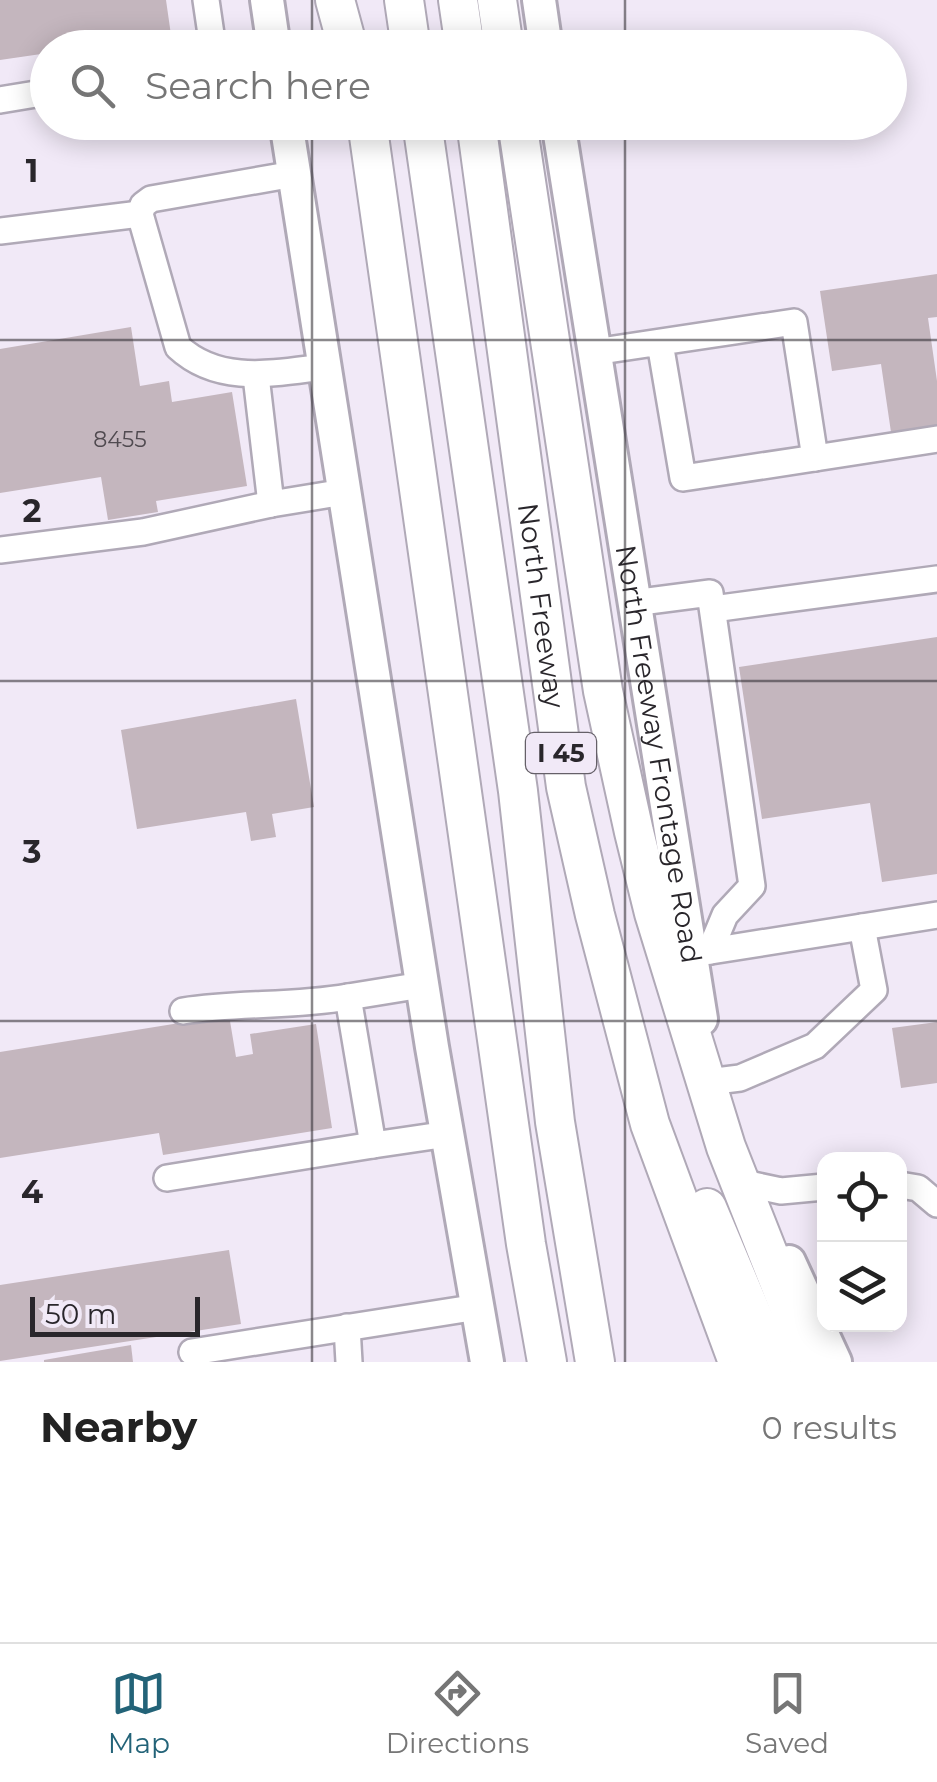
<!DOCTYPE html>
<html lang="en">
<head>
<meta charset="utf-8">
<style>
	body { margin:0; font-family:Montserrat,sans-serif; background:#f2f2f2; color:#222 }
	.controls { position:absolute; right:30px; bottom:30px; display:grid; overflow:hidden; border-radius:20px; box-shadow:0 5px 25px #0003 }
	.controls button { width:90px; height:90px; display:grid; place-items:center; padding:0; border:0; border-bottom:2px solid #e0e0e0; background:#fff; color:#222; font:50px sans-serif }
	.scale { position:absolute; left:30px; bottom:25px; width:170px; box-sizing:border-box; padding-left:10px; border:5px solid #29262b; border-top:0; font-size:28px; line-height:35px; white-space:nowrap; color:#29262b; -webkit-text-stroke:8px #f1e9f7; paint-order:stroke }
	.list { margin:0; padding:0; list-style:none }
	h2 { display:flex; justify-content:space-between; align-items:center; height:130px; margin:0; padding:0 40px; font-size:42px }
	h2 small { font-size:32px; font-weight:400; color:#767676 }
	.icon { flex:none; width:55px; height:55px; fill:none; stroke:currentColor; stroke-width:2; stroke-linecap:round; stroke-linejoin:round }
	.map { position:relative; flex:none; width:937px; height:1362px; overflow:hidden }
	.search { position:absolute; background:#fff; box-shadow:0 5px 25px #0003; left:30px; right:30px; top:30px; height:110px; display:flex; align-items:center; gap:25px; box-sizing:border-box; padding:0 35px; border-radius:55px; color:#767676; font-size:38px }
	.sheet { height:280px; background:#fff }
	nav { display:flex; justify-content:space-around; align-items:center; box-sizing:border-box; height:140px; border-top:2px solid #e0e0e0; background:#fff; font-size:28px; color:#767676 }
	nav a { display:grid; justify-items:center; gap:5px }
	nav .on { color:#236378 }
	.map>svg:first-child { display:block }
	.building { fill:#c4b6be }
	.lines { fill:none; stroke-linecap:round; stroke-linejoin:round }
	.minor-casing { stroke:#b0a9b7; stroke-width:30 }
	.major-casing { stroke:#b0a9b7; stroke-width:38 }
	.highway-casing { stroke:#b0a9b7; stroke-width:42 }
	.minor { stroke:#fff; stroke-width:25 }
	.major { stroke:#fff; stroke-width:32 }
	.highway { stroke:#fff; stroke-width:38 }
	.grid { fill:none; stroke:#29262b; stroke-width:2.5; stroke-opacity:0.55 }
	.labels { text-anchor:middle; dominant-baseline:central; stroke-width:8; stroke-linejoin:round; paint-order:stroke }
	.number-label { font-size:22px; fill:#504a50 }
	.shield { fill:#f1e9f7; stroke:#656068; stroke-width:2.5 }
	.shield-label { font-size:25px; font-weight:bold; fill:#29262b }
	.street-label { font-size:28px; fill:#29262b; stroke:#f1e9f7 }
	.grid-label { font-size:32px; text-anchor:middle; font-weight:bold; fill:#29262b; stroke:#f1e9f7; stroke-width:8; stroke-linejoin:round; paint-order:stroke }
</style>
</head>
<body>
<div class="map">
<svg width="937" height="1362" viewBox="0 0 937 1362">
	<rect width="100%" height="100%" fill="#f1e9f7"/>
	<g class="building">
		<polygon points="0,0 166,0 171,35 87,48 48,48 48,53 0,60"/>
		<polygon points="937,274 937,317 928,318 937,381 937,432 892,439 881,364 832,371 820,291"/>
		<polygon points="131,327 140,386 169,381 172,402 232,392 247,486 156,501 158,512 108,520 101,477 0,493 0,349"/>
		<polygon points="937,637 937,874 882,882 870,803 762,819 739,667"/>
		<polygon points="296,699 314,807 272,814 276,837 251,841 246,812 137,829 121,730"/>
		<polygon points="229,1015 236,1057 253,1054 250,1034 316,1024 332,1128 163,1155 159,1133 0,1158 0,1052"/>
		<polygon points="937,1022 937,1083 901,1088 892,1028"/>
		<polygon points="229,1250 241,1324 0,1361 0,1285"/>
		<polygon points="131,1345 133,1362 44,1362 44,1360"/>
	</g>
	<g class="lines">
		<g class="minor-casing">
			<g id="minor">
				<polyline points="206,0 213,48"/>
				<polyline points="0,100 48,92"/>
				<path d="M294,174l-143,25 -8,6 -3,9 38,133c41,38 96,26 146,20"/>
				<polyline points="0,231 140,214"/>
				<polyline points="594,352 794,322 815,458 683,478 660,343"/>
				<polyline points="256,376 271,504 344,492"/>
				<polyline points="815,458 937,439"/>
				<polyline points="0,550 143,532 271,504"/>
				<polyline points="633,603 710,593 752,886 725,915 710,951"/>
				<polyline points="713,609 937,579"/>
				<polyline points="698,953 937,915"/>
				<polyline points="422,985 348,997 373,1145 448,1134"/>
				<path d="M183,1011c57,-9 108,-4 165,-14"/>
				<polyline points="716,1081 740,1078 815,1046 874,990 862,927"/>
				<polyline points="167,1178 373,1145"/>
				<polyline points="753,1185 781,1191 824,1187"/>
				<polyline points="900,1185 918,1188 937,1204"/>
				<polyline points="347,1327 349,1362"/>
				<polyline points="192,1352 478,1307"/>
			</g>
		</g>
		<g class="major-casing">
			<g id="major">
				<polyline points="267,0 274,48"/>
				<polyline points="539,0 546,48"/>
				<polyline points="286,122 432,1047 487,1362"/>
				<path id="s1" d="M558,122l143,897"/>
				<polyline points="789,1262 835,1362"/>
			</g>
		</g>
		<g class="highway-casing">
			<g id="highway">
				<polyline points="335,0 348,48"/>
				<polyline points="404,0 411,48"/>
				<polyline points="458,0 465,48"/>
				<polyline points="497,0 504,48"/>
				<polyline points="367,122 526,1244 547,1362"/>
				<polyline points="422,122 518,791 555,1122 595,1362"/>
				<path id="s2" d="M476,122l90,665 29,128 55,209 88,238"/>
				<polyline points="517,122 603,691 634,832 654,913 726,1147 811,1362"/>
				<polyline points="707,1208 772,1362"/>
			</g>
		</g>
		<use href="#minor" class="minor"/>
		<use href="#major" class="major"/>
		<use href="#highway" class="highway"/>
	</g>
	<path class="grid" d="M312,0v48M625,0v48M312,122v1240M625,122v1240M0,340h937M0,681h937M0,1021h937"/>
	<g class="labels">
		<g class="number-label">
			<text x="120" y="439">8455</text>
		</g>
		<rect class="shield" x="526" y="733" width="70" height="40" rx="8"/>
		<g class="shield-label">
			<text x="561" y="753">I 45</text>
		</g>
		<g class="street-label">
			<text stroke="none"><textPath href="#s2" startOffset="488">North Freeway</textPath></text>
			<text stroke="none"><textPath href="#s1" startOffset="640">North Freeway Frontage Road</textPath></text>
		</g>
	</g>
	<g class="grid-label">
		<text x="32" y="182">1</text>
		<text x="32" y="522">2</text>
		<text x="32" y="863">3</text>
		<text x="32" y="1203">4</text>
	</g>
</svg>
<div class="controls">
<button><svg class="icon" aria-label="locate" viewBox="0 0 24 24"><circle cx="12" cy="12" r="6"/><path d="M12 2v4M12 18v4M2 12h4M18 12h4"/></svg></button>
<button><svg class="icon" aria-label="layers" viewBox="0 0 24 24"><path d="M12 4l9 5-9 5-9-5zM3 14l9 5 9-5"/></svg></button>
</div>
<div class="scale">50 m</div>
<div class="search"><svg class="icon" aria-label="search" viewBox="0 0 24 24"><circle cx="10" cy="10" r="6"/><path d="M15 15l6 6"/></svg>Search here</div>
</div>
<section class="sheet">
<h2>Nearby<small>0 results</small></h2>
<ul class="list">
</ul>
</section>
<nav>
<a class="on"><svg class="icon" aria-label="map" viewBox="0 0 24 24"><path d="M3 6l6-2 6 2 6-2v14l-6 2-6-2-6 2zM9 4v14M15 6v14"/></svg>Map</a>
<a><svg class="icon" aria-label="directions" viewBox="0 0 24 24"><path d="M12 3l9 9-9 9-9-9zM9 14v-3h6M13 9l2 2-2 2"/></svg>Directions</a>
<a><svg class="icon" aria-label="saved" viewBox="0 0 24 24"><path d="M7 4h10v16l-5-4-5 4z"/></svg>Saved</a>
</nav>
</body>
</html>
